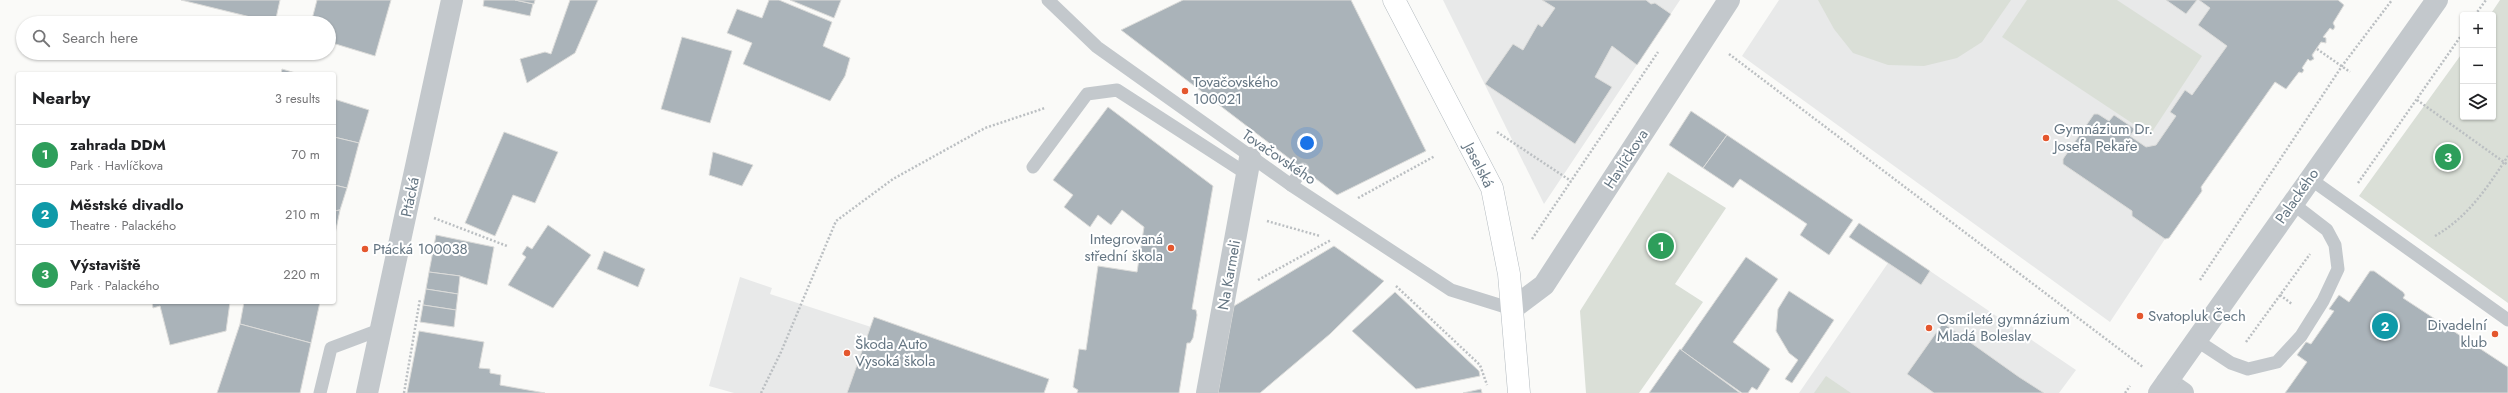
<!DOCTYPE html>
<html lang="en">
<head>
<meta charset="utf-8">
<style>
	body { margin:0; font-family:Jost,sans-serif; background:#f6f6f6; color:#202124 }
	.controls { position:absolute; right:12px; top:12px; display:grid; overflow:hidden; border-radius:4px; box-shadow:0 1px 3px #0004 }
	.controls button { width:36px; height:36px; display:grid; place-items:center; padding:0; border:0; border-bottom:1px solid #e0e0e0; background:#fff; color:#202124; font:20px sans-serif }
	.you { position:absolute; left:1307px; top:143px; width:14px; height:14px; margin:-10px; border:3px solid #fff; border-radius:50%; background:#1a73e8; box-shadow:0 0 0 6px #1a73e833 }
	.badge { display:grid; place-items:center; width:26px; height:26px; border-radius:50%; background:#0f766e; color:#fff; font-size:13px; font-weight:700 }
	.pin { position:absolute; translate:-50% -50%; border:2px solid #fff; box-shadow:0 1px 4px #0006 }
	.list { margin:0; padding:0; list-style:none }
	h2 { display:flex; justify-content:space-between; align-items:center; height:52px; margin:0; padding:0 16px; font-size:17px }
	h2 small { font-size:13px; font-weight:400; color:#757577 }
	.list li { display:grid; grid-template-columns:26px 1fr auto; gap:12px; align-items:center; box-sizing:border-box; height:60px; padding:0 16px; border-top:1px solid #e0e0e0 }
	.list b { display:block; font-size:15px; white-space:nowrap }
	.list p { margin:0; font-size:13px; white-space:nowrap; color:#757577 }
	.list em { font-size:13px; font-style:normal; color:#757577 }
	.icon { flex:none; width:22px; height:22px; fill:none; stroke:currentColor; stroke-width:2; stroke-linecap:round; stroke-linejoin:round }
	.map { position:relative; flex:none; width:2508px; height:393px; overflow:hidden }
	.search { position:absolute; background:#fff; box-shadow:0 1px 3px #0004; left:16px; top:16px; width:320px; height:44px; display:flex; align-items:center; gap:10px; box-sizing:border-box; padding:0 14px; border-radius:22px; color:#757577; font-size:15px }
	.panel { position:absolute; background:#fff; box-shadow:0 1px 3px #0004; left:16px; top:72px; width:320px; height:232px; border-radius:4px }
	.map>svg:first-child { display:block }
	.built { fill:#e8e9e9 }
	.green { fill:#dadfd7 }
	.building { fill:#aab3b9; stroke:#dcdcda }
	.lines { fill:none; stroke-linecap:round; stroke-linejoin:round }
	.secondary-casing { stroke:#b3babf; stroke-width:23 }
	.path { stroke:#bbbfc2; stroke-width:2.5; stroke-dasharray:2 2; stroke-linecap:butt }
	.lane { stroke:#c3c8cc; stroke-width:13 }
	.street { stroke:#c3c8cc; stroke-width:22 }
	.secondary { stroke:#fff; stroke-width:22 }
	.poi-dot { fill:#e4572e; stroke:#fff; stroke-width:1.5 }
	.labels { text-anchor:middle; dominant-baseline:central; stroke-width:4; stroke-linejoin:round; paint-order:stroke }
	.poi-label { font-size:15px; fill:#657683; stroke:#fff; text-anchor:start }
	.street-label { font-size:15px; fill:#657683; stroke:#fff }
</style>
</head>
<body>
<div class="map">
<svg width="2508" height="393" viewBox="0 0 2508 393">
	<rect width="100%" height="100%" fill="#fafaf8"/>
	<g class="built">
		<polygon points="1443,0 1680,0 1544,204"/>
		<polygon points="1779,0 2338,0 2344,5 2333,23 2335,27 2333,30 2330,28 2324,37 2326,38 2326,43 2321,42 2313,55 2314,59 2310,61 2308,59 2302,68 2304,70 2302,73 2298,72 2286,89 2275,82 2201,187 2202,191 2169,238 2165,239 2110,322 1742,56"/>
		<polygon points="1888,263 1921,285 1930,271 2076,370 2059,393 1799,393"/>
		<polygon points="740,277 772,288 770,294 871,327 874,317 1049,379 1044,393 734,393 709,386"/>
	</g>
	<g class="green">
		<polygon points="1818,0 2011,0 1982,42 1957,58 1924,66 1888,65 1853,53 1834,29"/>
		<polygon points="2027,0 2117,0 2202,56 2150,135 2002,37"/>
		<polygon points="2500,0 2508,0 2508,303 2359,196 2463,52 2463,117 2493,117 2493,15 2490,15"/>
		<polygon points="1668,172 1726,208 1675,284 1703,302 1639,393 1586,393 1580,311"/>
		<polygon points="1826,376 1851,393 1814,393"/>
	</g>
	<g class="building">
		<polygon points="181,0 280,0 275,23"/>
		<polygon points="317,0 391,0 375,56 329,42 329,23 311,23"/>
		<polygon points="484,0 515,0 533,4 530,16 483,6"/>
		<polygon points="515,0 535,0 534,4"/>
		<polygon points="570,0 598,0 575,53 527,83 520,59 545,52 551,54"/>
		<polygon points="769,0 779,0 832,22 823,46 850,58 845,76 830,101 743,64 752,43 727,33 737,9 762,18"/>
		<polygon points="790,0 841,0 834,18"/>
		<polygon points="1183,0 1351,0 1426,151 1337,195 1121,30"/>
		<polygon points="1542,0 1646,0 1651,4 1655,3 1671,14 1637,65 1612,46 1595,77 1612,87 1575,144 1485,84 1513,44 1523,50 1538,24 1542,27 1555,8"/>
		<polygon points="2166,0 2197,0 2186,14"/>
		<polygon points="2199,0 2338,0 2344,5 2333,23 2335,27 2333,30 2330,28 2323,37 2326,38 2326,43 2321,42 2312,55 2314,59 2310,61 2308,59 2302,68 2304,70 2302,73 2299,72 2286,89 2275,82 2201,187 2202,191 2169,238 2165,239 2132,216 2132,211 2063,164 2063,159 2094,114 2098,114 2109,121 2114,115 2135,129 2130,136 2146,147 2156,145 2176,116 2170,112 2185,90 2192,95 2227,46 2198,25 2210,8"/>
		<polygon points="682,37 732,51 710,123 661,109"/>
		<polygon points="282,69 299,74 281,74"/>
		<polygon points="334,99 369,110 359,143 334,137"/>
		<polygon points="1108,107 1213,186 1192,309 1196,310 1197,315 1193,338 1190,343 1187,343 1179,393 1077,393 1078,390 1073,387 1079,349 1086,350 1098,266 1137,272 1144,227 1122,210 1111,225 1098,215 1090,227 1064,207 1073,195 1053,180"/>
		<polygon points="1691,111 1727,135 1703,168 1669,145"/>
		<polygon points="504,132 558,152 535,203 513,195 495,236 465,223"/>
		<polygon points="1727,135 1853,220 1829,255 1800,235 1807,224 1740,179 1733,188 1703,168"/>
		<polygon points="334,137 359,143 347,188 334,185"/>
		<polygon points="713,152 753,165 742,186 709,175"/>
		<polygon points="334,185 347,188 340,210 334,211"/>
		<polygon points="340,210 334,239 334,211"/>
		<polygon points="1859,223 1930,271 1921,285 1849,237"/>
		<polygon points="548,225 591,255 553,308 508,285 526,257 522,254 527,246 532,249"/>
		<polygon points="436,235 494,247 487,285 460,276 429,272"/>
		<polygon points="1334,246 1384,281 1330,334 1260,393 1218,393 1234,306"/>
		<polygon points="604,251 645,269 638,287 597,269"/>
		<polygon points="1746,257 1778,279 1733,342 1770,369 1757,390 1752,387 1748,393 1742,393 1681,350"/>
		<polygon points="2370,271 2374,271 2403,292 2405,295 2403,298 2508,367 2508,393 2285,393 2307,362 2297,355 2306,342 2311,344 2334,311 2329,309 2339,295 2349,302"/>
		<polygon points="429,272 460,276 458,294 426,289"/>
		<polygon points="426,289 458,294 456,310 423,305"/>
		<polygon points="1789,291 1834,320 1792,383 1785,379 1798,360 1789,353 1776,331 1778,309"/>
		<polygon points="1395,292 1479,371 1480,376 1416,389 1352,331"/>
		<polygon points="152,302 230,302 226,331 170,345 160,306 153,308"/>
		<polygon points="244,302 320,302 311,343 240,324"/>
		<polygon points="423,305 456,310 454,327 420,322"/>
		<polygon points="874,317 1049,379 1044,393 847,393"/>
		<polygon points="1943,323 2019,377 2044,393 1934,393 1907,374"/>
		<polygon points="240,324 311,343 300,393 217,393"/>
		<polygon points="419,331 484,342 479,368 490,369 490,373 501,375 500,385 545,393 407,393"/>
		<polygon points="1680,349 1740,393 1649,393"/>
		<polygon points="1481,389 1482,393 1463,393"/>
	</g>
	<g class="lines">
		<g class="secondary-casing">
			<polyline id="secondary" points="1394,0 1492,188 1509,274 1519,393"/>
		</g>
		<g class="path">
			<polyline points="2475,15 2486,0"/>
			<polyline points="2317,49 2350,72"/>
			<polyline points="1729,54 2143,367"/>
			<polyline points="2417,100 2508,165"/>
			<polyline points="1497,132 1571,181"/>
			<polyline points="2358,183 2463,33"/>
			<polyline points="1358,198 1435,156"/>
			<polyline points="434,218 507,246"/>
			<polyline points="1267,221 1320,236"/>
			<path d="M2435,236c33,-19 52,-48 73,-80"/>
			<polyline points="1532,239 1658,52"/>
			<polyline points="1258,280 1331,240"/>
			<polyline points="2200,280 2342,66 2392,0"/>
			<polyline points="1396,286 1480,365 1487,385"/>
			<polyline points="2280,295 2292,304"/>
			<polyline points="2246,342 2310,254"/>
			<polyline points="404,393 420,299"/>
			<polyline points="761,393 781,352 836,221 893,179 985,128 1045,108"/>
			<polyline points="2125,393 2130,386"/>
		</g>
		<g class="lane">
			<polyline points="1048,0 1097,47 1291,185 1451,290 1512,309"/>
			<polyline points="1033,167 1087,94 1117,90 1247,174"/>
			<polyline points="2309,178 2508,320"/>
			<polyline points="1291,185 1303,169"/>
			<polyline points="2196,340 2231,363 2248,369 2277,362 2301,336 2323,301 2338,269 2335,245 2327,230 2292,203"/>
			<polyline points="320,393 331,348 379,330"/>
		</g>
		<g class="street">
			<polyline points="1512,309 1544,285 1729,0"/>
			<polyline points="2167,382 2183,393"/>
			<polyline points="367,393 452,0"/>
			<polyline points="1207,393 1250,158"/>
			<polyline points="2159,393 2437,0"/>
		</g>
		<use href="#secondary" class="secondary"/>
	</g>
	<g class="poi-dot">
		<circle cx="1185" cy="91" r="4"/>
		<circle cx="2046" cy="138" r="4"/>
		<circle cx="1171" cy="248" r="4"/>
		<circle cx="365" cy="249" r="4"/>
		<circle cx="2140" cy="316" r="4"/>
		<circle cx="1929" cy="328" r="4"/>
		<circle cx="2495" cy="334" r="4"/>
		<circle cx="847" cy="353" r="4"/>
	</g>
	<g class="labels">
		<g class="poi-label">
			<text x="1193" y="82">Tovačovského<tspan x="1193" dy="17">100021</tspan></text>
			<text x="2054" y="129">Gymnázium Dr.<tspan x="2054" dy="17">Josefa Pekaře</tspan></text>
			<text x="1163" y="239" text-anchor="end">Integrovaná<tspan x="1163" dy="17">střední škola</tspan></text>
			<text x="373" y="249">Ptácká 100038</text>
			<text x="2148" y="316">Svatopluk Čech</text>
			<text x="1937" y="319">Osmileté gymnázium<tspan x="1937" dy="17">Mladá Boleslav</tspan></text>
			<text x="2487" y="325" text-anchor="end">Divadelní<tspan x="2487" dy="17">klub</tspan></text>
			<text x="855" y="344">Škoda Auto<tspan x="855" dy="17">Vysoká škola</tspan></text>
		</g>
		<g class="street-label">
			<text transform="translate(1279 157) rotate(34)">Tovačovského</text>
			<text transform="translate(1626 159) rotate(-57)">Havlíčkova</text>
			<text transform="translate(1479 165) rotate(63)">Jaselská</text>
			<text transform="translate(2297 196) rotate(-55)">Palackého</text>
			<text transform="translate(410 197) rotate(-78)">Ptácká</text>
			<text transform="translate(1229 275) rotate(-80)">Na Karmeli</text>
		</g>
	</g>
</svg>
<div class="controls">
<button>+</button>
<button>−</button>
<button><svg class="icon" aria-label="layers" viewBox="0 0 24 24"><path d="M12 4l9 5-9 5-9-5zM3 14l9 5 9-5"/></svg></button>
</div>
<div class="you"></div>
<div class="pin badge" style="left:1661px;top:246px;background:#2e9e5b">1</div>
<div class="pin badge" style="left:2385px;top:326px;background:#0f9aa8">2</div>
<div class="pin badge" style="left:2448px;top:157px;background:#2e9e5b">3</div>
<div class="search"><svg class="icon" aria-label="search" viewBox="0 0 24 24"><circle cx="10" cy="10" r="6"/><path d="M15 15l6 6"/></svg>Search here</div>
<section class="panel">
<h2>Nearby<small>3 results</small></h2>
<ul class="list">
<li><span class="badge" style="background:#2e9e5b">1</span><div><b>zahrada DDM</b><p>Park · Havlíčkova</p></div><em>70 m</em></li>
<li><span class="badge" style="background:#0f9aa8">2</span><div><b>Městské divadlo</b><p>Theatre · Palackého</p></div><em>210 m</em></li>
<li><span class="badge" style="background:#2e9e5b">3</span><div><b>Výstaviště</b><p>Park · Palackého</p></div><em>220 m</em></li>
</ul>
</section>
</div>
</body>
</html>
